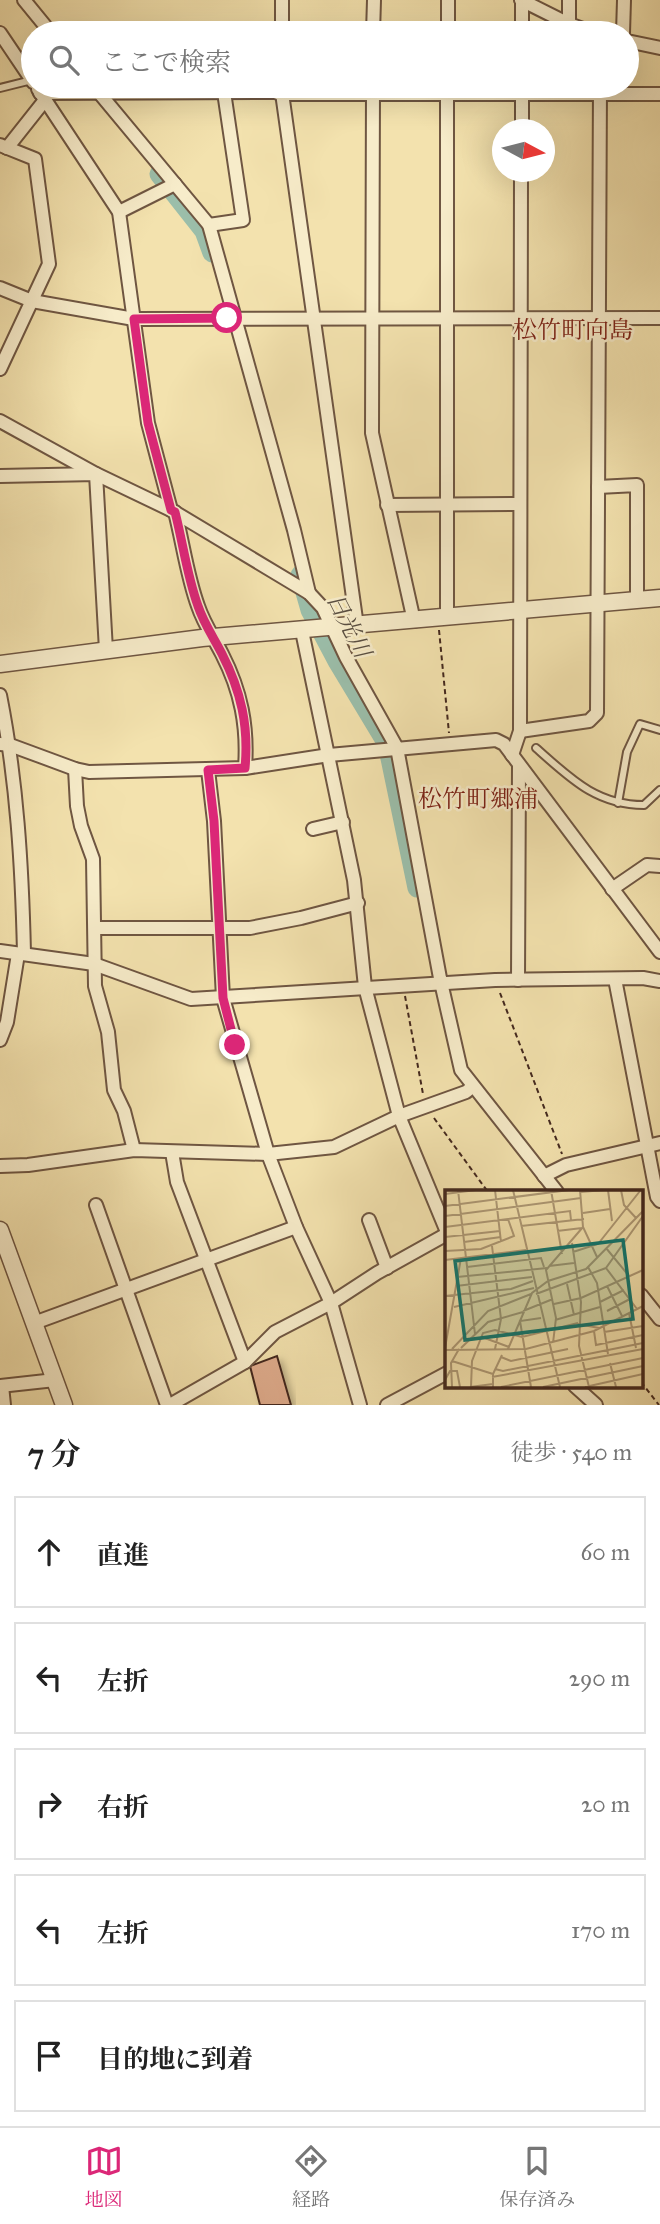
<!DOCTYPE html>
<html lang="ja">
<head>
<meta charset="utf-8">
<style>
	body { margin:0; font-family:"IM FELL Great Primer","Noto Serif JP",serif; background:#f2f2f2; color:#222 }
	.compass { position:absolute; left:492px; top:119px; width:63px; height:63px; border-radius:50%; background:#fff; box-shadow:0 7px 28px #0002; rotate:97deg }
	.stop { position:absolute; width:21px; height:21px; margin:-16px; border:5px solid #db2777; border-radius:50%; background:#fff }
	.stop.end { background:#db2777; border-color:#fff; box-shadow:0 2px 7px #0008 }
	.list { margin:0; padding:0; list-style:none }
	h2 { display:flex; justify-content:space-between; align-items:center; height:91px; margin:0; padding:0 28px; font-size:30px }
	h2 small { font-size:23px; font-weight:400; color:#767676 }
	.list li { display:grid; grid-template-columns:46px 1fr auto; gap:21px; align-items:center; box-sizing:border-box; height:112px; margin:0 14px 14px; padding:0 14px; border:2px solid #e0e0e0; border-radius:0px }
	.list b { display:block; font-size:26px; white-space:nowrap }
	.list em { font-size:23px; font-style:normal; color:#767676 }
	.icon { flex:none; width:38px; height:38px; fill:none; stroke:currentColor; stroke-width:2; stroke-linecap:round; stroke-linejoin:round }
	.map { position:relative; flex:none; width:660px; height:1405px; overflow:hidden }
	.search { position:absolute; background:#fff; box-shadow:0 7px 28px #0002; left:21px; right:21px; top:21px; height:77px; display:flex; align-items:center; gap:18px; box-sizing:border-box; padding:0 24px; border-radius:38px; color:#767676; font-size:26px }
	.sheet { height:721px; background:#fff }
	nav { display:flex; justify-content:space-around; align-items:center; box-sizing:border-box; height:98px; border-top:2px solid #e0e0e0; background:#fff; font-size:19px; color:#767676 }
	nav a { display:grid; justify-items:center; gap:4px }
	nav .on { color:#db2777 }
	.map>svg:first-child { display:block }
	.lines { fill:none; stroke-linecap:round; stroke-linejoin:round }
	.river { stroke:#9bbeaa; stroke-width:19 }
	.building { fill:#deab8c; stroke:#43281e; stroke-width:2; filter:url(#shadow) }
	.service-casing { stroke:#6f5642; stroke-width:10 }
	.minor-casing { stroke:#6f5642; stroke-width:16 }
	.tertiary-casing { stroke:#6f5642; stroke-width:19 }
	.path { stroke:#43281e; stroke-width:2; stroke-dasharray:5 3.5; stroke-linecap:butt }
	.service { stroke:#f7ecca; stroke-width:6 }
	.minor { stroke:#f7ecca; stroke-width:12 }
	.tertiary { stroke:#f7ecca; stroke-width:16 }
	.route { stroke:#db2777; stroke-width:9 }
	.labels { text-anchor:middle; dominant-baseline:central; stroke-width:5; stroke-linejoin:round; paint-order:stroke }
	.water-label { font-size:23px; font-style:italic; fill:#594e41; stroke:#f7ecca }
	.quarter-label { font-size:24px; fill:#7a1f14; stroke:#f7ecca }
	.inset-road { fill:none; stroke:#ad9874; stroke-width:2 }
	.view { fill:#0f766e; fill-opacity:0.15; stroke:#0f766e; stroke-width:3.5 }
	.inset-edge { fill:none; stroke:#43281e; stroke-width:3.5 }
</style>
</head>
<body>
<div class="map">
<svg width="660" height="1405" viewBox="0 0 660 1405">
	<defs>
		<filter id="shadow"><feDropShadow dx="4.5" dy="4.5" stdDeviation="3.5" flood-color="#0004"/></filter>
	</defs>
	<rect width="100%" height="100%" fill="#f3e2ae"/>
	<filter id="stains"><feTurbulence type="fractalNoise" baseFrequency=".00286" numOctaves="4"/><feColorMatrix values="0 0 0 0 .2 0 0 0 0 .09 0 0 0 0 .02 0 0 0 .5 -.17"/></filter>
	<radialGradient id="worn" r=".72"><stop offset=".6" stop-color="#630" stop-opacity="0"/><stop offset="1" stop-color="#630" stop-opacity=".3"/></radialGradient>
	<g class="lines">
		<g class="river">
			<polyline points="159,174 204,231 212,253"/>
			<polyline points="300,575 310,610 337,661 387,744 417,888"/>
		</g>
	</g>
	<polygon class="building" points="277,1356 291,1405 260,1405 250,1366"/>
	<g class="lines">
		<g class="service-casing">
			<g id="service">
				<polyline points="0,88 32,80"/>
				<path d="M536,748c34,30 60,57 108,57l16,-15"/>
				<polyline points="618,803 627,752 640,724 660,730"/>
			</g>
		</g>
		<g class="minor-casing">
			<g id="minor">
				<polyline points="24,0 51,33"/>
				<polyline points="521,0 569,24 594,33"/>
				<polyline points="569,24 569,0"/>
				<polyline points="0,33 33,82"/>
				<polyline points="282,33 282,0"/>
				<polyline points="373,33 374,0"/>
				<polyline points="448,33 448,0"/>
				<polyline points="522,33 522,1"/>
				<polyline points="623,33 624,0"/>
				<polyline points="627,41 660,48"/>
				<polyline points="281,86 357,626"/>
				<polyline points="373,86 372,433 414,621"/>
				<polyline points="38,89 119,212 148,423 171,510"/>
				<polyline points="96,89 209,225 294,530 309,593"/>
				<polyline points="40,93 275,92 281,94 660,94"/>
				<polyline points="522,130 522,86"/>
				<polyline points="0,145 35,159 49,264 0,369"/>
				<polyline points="7,148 45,100"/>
				<polyline points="119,212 175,184"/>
				<polyline points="209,225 243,220 224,92"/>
				<polyline points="0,288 32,301 134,319 660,318"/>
				<polyline points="0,421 96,474 171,510 309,593 323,608 346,657 397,748 440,978 461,1070 557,1192"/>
				<polyline points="0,476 96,474 106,650"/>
				<polyline points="598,487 637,485 637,600"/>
				<polyline points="387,505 520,504"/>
				<path d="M175,512c8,31 12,64 23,94 6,18 16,32 24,48 19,37 26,72 23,114"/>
				<polyline points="447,618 447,86"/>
				<polyline points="302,631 354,880 365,987 399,1116 447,1232"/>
				<path d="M0,695c17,86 22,171 24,258"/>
				<polyline points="520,731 589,721 597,713 600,86"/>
				<polyline points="0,744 10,745 75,769 89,772 245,768 329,755 496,740 504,744 660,952"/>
				<polyline points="512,755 520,731 521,172"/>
				<polyline points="75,769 77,806 81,826 93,859 95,986 108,1032 114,1090 124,1111 134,1150"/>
				<polyline points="208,770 214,821 223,998 268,1154 296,1227 331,1303 360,1405"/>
				<polyline points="313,829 343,822"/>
				<polyline points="612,889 647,865 660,866"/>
				<polyline points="95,928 250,928 301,918 358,903"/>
				<polyline points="0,951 94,964 191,999 495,980 643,978 660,981"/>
				<polyline points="615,979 657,1197 660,1201"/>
				<polyline points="518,980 519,765"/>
				<polyline points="0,1040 7,1022 18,954"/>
				<polyline points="172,1152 177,1182 245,1362"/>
				<polyline points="0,1166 28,1165 134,1150 268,1154 334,1147 399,1116 466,1092 472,1087"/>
				<polyline points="544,1176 566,1165 660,1143"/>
				<polyline points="96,1205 167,1405"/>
				<polyline points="369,1220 387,1268"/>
				<polyline points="641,1295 660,1319"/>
				<polyline points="34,1323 296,1227"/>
				<polyline points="0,1386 55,1380"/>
				<polyline points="2,1386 4,1405"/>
				<polyline points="575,1386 596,1405"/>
				<polyline points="170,1405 245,1362 275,1332 331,1303 377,1273 447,1234"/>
				<polyline points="387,1405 447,1373"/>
			</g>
		</g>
		<g class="tertiary-casing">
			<g id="tertiary">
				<polyline points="0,664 202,638 660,598"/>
				<polyline points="0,1230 64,1405"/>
			</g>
		</g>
		<g class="path">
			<polyline points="439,630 449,733"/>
			<polyline points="500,993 562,1154"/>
			<polyline points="405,996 423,1094"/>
			<polyline points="434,1118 488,1192"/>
			<polyline points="641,1382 659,1405"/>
		</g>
		<use href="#service" class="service"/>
		<use href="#minor" class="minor"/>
		<use href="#tertiary" class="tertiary"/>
	</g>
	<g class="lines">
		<path class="route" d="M227,318l-93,1 14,104 23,87 4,2c8,31 12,64 23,94 6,18 16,32 24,48 19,37 27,72 23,114l-37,2 6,51 9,177 12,47"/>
	</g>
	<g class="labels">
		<g class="water-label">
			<text transform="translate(349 625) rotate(63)">日光川</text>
		</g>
		<g class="quarter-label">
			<text x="573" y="330">松竹町向島</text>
			<text x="478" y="799">松竹町郷浦</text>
		</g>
	</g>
	<g transform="translate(445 1190)">
		<rect width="198" height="198" fill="#f3e2ae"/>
		<path class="inset-road" d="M13,0l17,144M50,0l6,52M68,0l47,197M106,0l11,64M135,0l3,37 14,30M163,0l4,31M176,0l3,15 12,13M135,2l25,-2M0,4l31,-4M0,16l124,-16M138,23l27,-4M0,26l136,-18M76,36l63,-7M0,37l125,-16 1,9M112,41l25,-3M0,47l55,-6M19,52l37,-5M127,53l9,59 -2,44 10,41M47,56l9,73 -6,30M161,58l23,28M0,61l36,-2 33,-13 -6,-17M128,62l25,-8 42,-53M0,70l81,-10M104,76l25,-3M22,77l74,-9 3,9M143,77l9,16 11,71M12,87l90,-9M122,94l7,31M11,96l76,-9M162,96l15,30M91,104l70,-26M0,106l66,-7 22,-8M155,112l24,-12M109,114l27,-6 62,-28M9,117l80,-19M192,119l-31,-41 37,-52M78,121l30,-12M162,121l23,-12M184,123l7,35M110,130l45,-13M133,134l21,4M149,141l2,14 47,-10M159,142l39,-6M37,147l27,10M108,153l3,-25 -10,-48 37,-43M0,158l16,-90M16,158l27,-26 35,-10M7,159l36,-38 43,-17M63,159l24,-56 16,-12 38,-12 57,-58M0,160l81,-1 68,-18 49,-25M56,167l10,4 57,-12M7,171l41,13M165,173l6,24M50,179l8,2 140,-28M47,187l151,-28M0,190l5,-9h7l3,16M7,197l-1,-24 8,-14M25,197l23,-3M26,197l1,-26 11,-28 12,-3 27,7 56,-14M48,197v-13l9,-19M56,197l142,-29M86,197l-11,-66 21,-3M98,197l100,-21M140,197l58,-13"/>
		<path class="view" d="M178,50l10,79 -168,21 -10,-79z"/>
		<rect width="198" height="198" class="inset-edge"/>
	</g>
	<rect width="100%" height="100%" filter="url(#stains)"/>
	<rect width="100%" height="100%" fill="url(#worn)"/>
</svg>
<svg class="compass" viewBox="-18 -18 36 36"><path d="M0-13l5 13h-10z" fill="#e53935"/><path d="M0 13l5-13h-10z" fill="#767676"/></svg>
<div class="stop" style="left:227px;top:318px"></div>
<div class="stop end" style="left:235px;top:1045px"></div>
<div class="search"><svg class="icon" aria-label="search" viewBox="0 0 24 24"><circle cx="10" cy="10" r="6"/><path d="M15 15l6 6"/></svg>ここで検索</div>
</div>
<section class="sheet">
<h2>7 分<small>徒歩 · 540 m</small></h2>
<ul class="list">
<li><svg class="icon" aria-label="ahead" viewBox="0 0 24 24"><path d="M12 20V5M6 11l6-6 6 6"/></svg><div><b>直進</b></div><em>60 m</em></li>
<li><svg class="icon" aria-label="left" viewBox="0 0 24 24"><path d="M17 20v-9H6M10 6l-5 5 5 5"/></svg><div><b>左折</b></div><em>290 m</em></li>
<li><svg class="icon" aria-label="right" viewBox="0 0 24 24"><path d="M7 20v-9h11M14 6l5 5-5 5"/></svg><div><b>右折</b></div><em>20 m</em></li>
<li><svg class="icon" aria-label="left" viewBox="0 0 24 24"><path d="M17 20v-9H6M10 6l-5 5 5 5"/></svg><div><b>左折</b></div><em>170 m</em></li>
<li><svg class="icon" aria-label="arrive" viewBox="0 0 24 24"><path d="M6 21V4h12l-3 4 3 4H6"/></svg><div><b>目的地に到着</b></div></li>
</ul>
</section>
<nav>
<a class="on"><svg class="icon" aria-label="map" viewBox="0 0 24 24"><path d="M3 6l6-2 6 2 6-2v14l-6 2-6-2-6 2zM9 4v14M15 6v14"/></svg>地図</a>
<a><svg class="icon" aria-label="directions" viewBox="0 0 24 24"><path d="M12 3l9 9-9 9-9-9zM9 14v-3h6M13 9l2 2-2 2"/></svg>経路</a>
<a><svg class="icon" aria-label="saved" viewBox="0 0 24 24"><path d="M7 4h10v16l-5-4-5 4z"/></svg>保存済み</a>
</nav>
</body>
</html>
